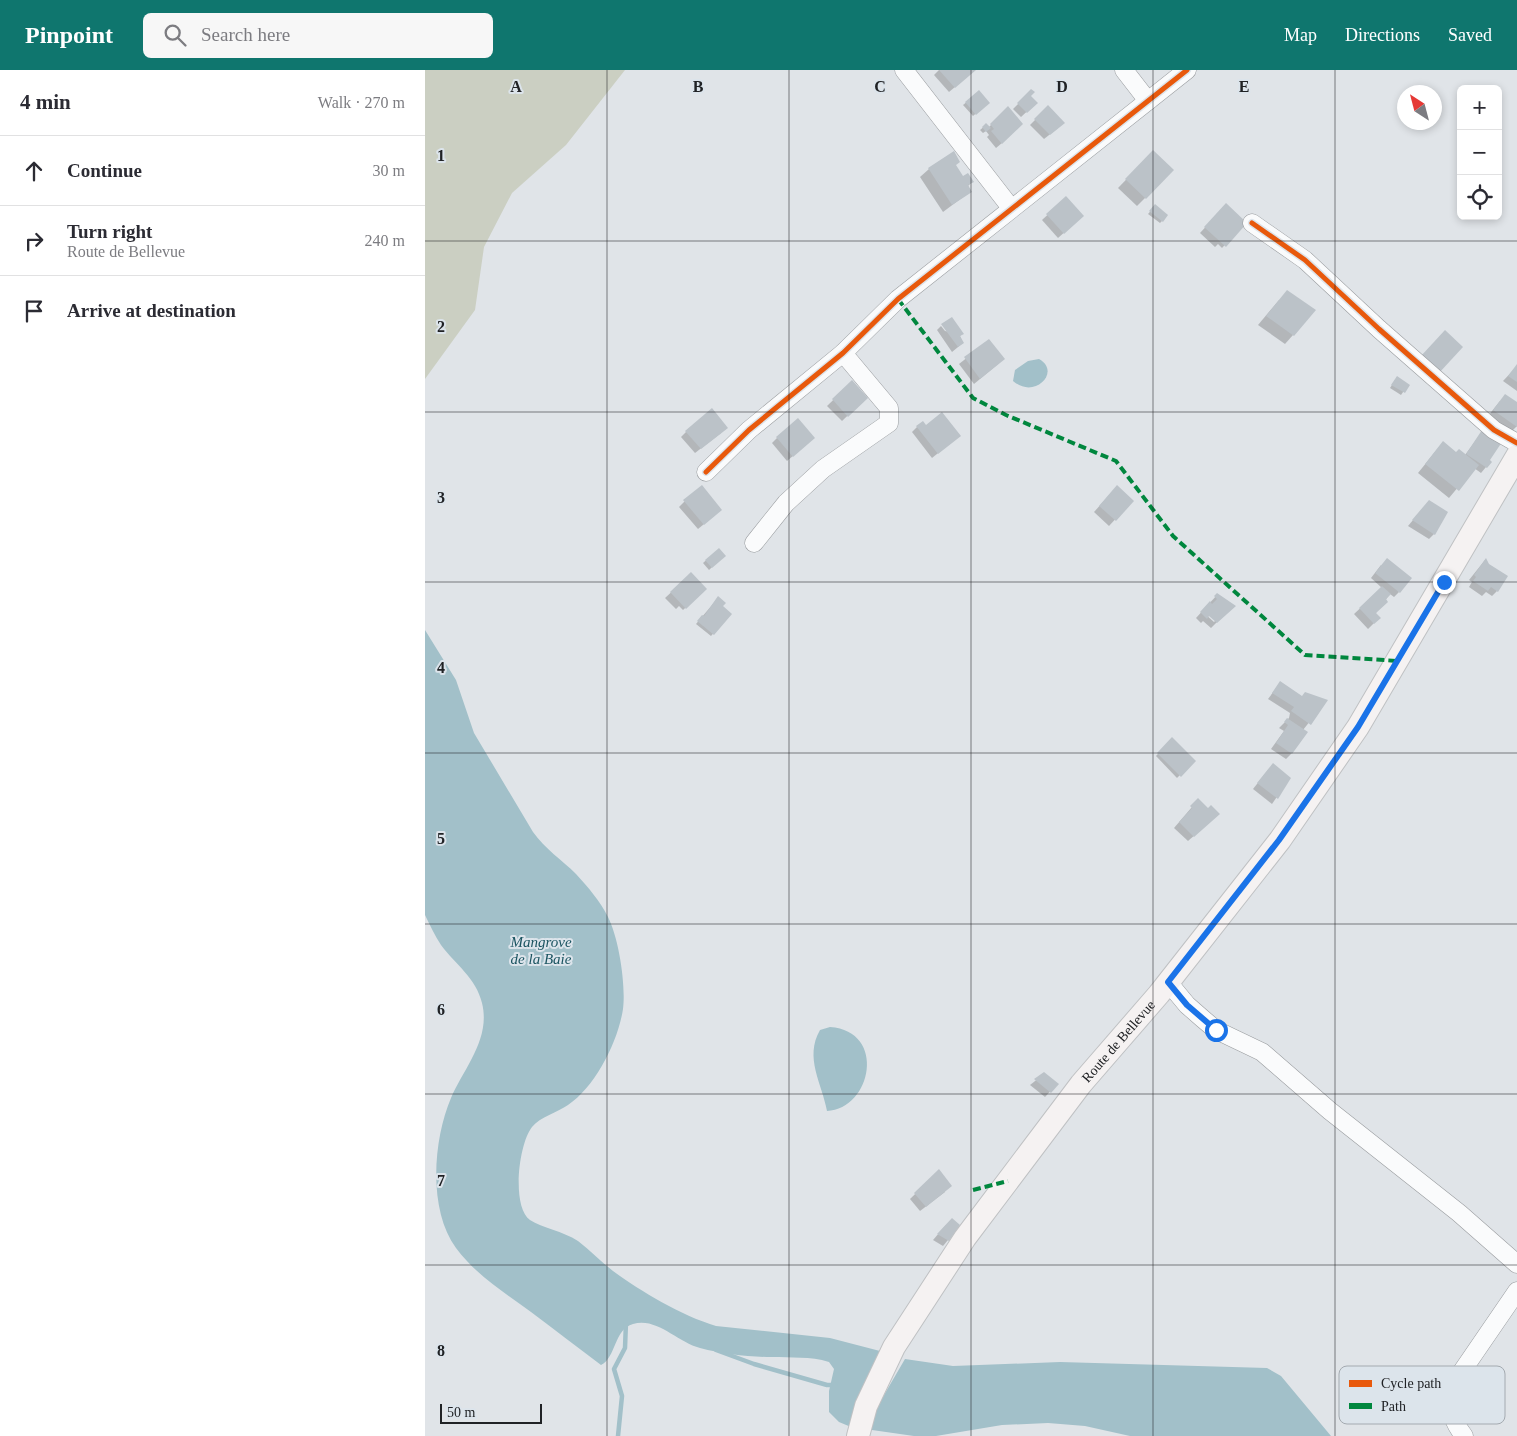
<!DOCTYPE html>
<html lang="en">
<head>
<meta charset="utf-8">
<style>
	body { margin:0; font-family:"Times New Roman",serif; background:#f7f7f7; color:#2b2b33 }
	.controls { position:absolute; right:15px; top:15px; display:grid; overflow:hidden; border-radius:8px; box-shadow:0 2px 8px #0003 }
	.controls button { width:45px; height:45px; display:grid; place-items:center; padding:0; border:0; border-bottom:1px solid #e1e1e2; background:#fff; color:#2b2b33; font:25px sans-serif }
	.compass { position:absolute; left:972px; top:15px; width:45px; height:45px; border-radius:50%; background:#fff; box-shadow:0 2px 8px #0003; rotate:324deg }
	.scale { position:absolute; left:15px; bottom:12px; width:102px; box-sizing:border-box; padding-left:5px; border:2px solid #202225; border-top:0; font-size:14px; line-height:18px; white-space:nowrap; color:#202225; -webkit-text-stroke:4px #dce4eb; paint-order:stroke }
	.stop { position:absolute; width:15px; height:15px; margin:-11px; border:4px solid #1a73e8; border-radius:50%; background:#fff }
	.stop.end { background:#1a73e8; border-color:#fff; box-shadow:0 1px 5px #0008 }
	.list { margin:0; padding:0; list-style:none }
	h2 { display:flex; justify-content:space-between; align-items:center; height:65px; margin:0; padding:0 20px; font-size:21px }
	h2 small { font-size:16px; font-weight:400; color:#7c7c81 }
	.list li { display:grid; grid-template-columns:32px 1fr auto; gap:15px; align-items:center; box-sizing:border-box; height:70px; padding:0 20px; border-top:1px solid #e1e1e2 }
	.list b { display:block; font-size:19px; white-space:nowrap }
	.list p { margin:0; font-size:16px; white-space:nowrap; color:#7c7c81 }
	.list em { font-size:16px; font-style:normal; color:#7c7c81 }
	.icon { flex:none; width:28px; height:28px; fill:none; stroke:currentColor; stroke-width:2; stroke-linecap:round; stroke-linejoin:round }
	.map { position:relative; flex:none; width:1092px; height:1366px; overflow:hidden }
	header { display:flex; align-items:center; gap:30px; box-sizing:border-box; height:70px; padding:0 25px; background:#0f766e; color:#fff }
	header strong { font-size:24px }
	nav { display:flex; gap:28px; margin-inline-start:auto; font-size:18px }
	.search { width:350px; height:45px; background:#f7f7f7; display:flex; align-items:center; gap:12px; box-sizing:border-box; padding:0 18px; border-radius:8px; color:#7c7c81; font-size:19px }
	main { display:flex }
	aside { flex:1; background:#fff }
	.map>svg:first-child { display:block }
	.green { fill:#cbcfc2 }
	.water { fill:#a2c0c9 }
	.shadow { fill:#0003; fill-rule:evenodd }
	.lines { fill:none; stroke-linecap:round; stroke-linejoin:round }
	.stream { stroke:#a2c0c9; stroke-width:4.5 }
	.building { fill:#bbc2c8 }
	.minor-casing { stroke:#989b9e; stroke-width:19 }
	.major-casing { stroke:#bfc1c3; stroke-width:24 }
	.minor { stroke:#fafbfc; stroke-width:18 }
	.major { stroke:#f5f2f2; stroke-width:22 }
	.quiet { stroke:#00873e; stroke-width:4; stroke-dasharray:8 4; stroke-linecap:butt }
	.cycleway-casing { stroke:#dce4eb; stroke-width:8 }
	.cycleway { stroke:#e8590c; stroke-width:5 }
	.route { stroke:#1a73e8; stroke-width:6 }
	.grid { fill:none; stroke:#202225; stroke-width:1; stroke-opacity:0.55 }
	.labels { text-anchor:middle; dominant-baseline:central; stroke-width:4; stroke-linejoin:round; paint-order:stroke }
	.street-label { font-size:14px; fill:#202225; stroke:#dce4eb }
	.water-label { font-size:15px; font-style:italic; fill:#1b5461; stroke:#dce4eb }
	.key { fill:#dce4eb; stroke:#a4aab0; stroke-width:1 }
	.key-label { font-size:14px; fill:#202225 }
	.grid-label { font-size:16px; text-anchor:middle; font-weight:bold; fill:#202225; stroke:#dce4eb; stroke-width:4; stroke-linejoin:round; paint-order:stroke }
</style>
</head>
<body>
<header>
<strong>Pinpoint</strong>
<div class="search"><svg class="icon" aria-label="search" viewBox="0 0 24 24"><circle cx="10" cy="10" r="6"/><path d="M15 15l6 6"/></svg>Search here</div>
<nav><a>Map</a><a>Directions</a><a>Saved</a></nav>
</header>
<main>
<aside>
<h2>4 min<small>Walk · 270 m</small></h2>
<ul class="list">
<li><svg class="icon" aria-label="ahead" viewBox="0 0 24 24"><path d="M12 20V5M6 11l6-6 6 6"/></svg><div><b>Continue</b></div><em>30 m</em></li>
<li><svg class="icon" aria-label="right" viewBox="0 0 24 24"><path d="M7 20v-9h11M14 6l5 5-5 5"/></svg><div><b>Turn right</b><p>Route de Bellevue</p></div><em>240 m</em></li>
<li><svg class="icon" aria-label="arrive" viewBox="0 0 24 24"><path d="M6 21V4h12l-3 4 3 4H6"/></svg><div><b>Arrive at destination</b></div></li>
</ul>
</aside>
<div class="map">
<svg width="1092" height="1366" viewBox="0 0 1092 1366">
	<rect width="100%" height="100%" fill="#e0e4e8"/>
	<polygon class="green" points="0,0 200,0 141,75 87,123 59,177 50,240 0,309"/>
	<g class="water">
		<path d="M614,289c23,13 -5,41 -26,22l2,-11 13,-9z"/>
		<path d="M0,560l31,50 18,53 59,99c12,17 29,28 43,42 12,13 24,27 32,43 11,22 18,68 15,92 -5,33 -28,78 -55,96 -10,7 -28,12 -36,22 -13,16 -21,79 -2,93 12,8 33,11 48,21 12,9 23,21 35,30 29,21 67,44 103,55l114,12 50,13 -3,56 28,-48 48,7 107,-4 207,6 14,8 50,60h-201l-45,-10 -37,-3 -46,2 -66,11h-22l-63,-9 -12,-5 -10,-10v-21l5,-22 -5,-7c-19,-6 -38,-4 -57,-5 -24,0 -49,-3 -72,-9 -23,-6 -43,-31 -67,-24 -19,5 -17,34 -32,41 -24,-18 -47,-36 -70,-53 -26,-19 -55,-37 -75,-64 -28,-38 -23,-108 -5,-150 13,-30 40,-59 31,-95 -6,-25 -26,-38 -41,-58 -6,-9 -11,-20 -16,-30z"/>
		<path d="M405,957c57,4 42,82 -3,84 -5,-28 -23,-53 -7,-81z"/>
	</g>
	<g class="shadow">
		<polygon points="514,0 550,0 524,22 509,5"/>
		<polygon points="606,21 604,26 611,33 596,47 588,39"/>
		<polygon points="554,22 563,33 548,46 538,35"/>
		<polygon points="623,37 633,58 619,69 605,55"/>
		<polygon points="583,38 577,73 571,78 562,67 564,65 561,61 558,63 555,60 561,55 563,58"/>
		<polygon points="728,82 748,100 712,136 693,118"/>
		<polygon points="530,96 538,108 547,112 543,116 546,121 518,142 495,107 504,99"/>
		<polygon points="801,135 820,153 797,178 793,174 790,177 775,163"/>
		<polygon points="730,136 737,151 735,153 723,144"/>
		<polygon points="629,139 652,151 633,168 617,150"/>
		<polygon points="854,230 868,265 860,274 833,255"/>
		<polygon points="516,256 520,261 537,264 535,266 538,273 527,282 512,260"/>
		<polygon points="563,271 573,294 549,314 534,294"/>
		<polygon points="1092,296 1092,321 1078,311"/>
		<polygon points="970,310 983,315 976,325 965,318"/>
		<polygon points="427,312 441,328 417,351 402,336"/>
		<polygon points="1075,331 1092,356 1086,362 1063,346"/>
		<polygon points="500,356 534,366 507,388 487,362 492,357"/>
		<polygon points="1060,358 1063,391 1061,397 1056,403 1049,398 1024,428 993,403 1010,382 1040,385"/>
		<polygon points="261,362 296,363 270,383 256,367"/>
		<polygon points="352,368 383,373 362,391 347,373"/>
		<polygon points="687,422 707,431 684,456 669,442"/>
		<polygon points="264,427 290,445 273,459 254,437"/>
		<polygon points="999,437 1009,464 1004,469 983,456"/>
		<polygon points="294,479 299,486 284,500 278,493"/>
		<polygon points="1060,490 1072,521 1067,526 1061,522 1057,526 1044,517 1047,512 1044,510"/>
		<polygon points="956,495 974,522 969,527 965,524 950,544 954,548 943,559 929,544 957,518 946,508"/>
		<polygon points="266,504 280,519 258,540 254,536 251,539 240,528"/>
		<path d="M792,525l1,26 -7,7 -8,-7 -2,2 -5,-5zM781,541l10,9 -2,2 -10,-9z"/>
		<polygon points="293,528 296,536 305,544 286,566 271,554"/>
		<polygon points="855,613 877,627 901,631 878,660 866,684 861,689 846,679 859,661 854,658 864,648 865,643 843,629"/>
		<polygon points="747,669 769,691 752,708 731,686"/>
		<polygon points="843,700 865,708 847,734 828,719"/>
		<polygon points="773,730 788,749 763,771 749,758"/>
		<polygon points="619,1004 632,1014 620,1027 605,1015"/>
		<polygon points="514,1101 520,1122 495,1141 485,1129"/>
		<polygon points="521,1155 523,1170 518,1176 508,1170"/>
	</g>
	<g class="lines">
		<g class="stream">
			<polyline points="291,1280 329,1294 402,1315 410,1315"/>
			<polyline points="193,1366 197,1326 189,1299 200,1278 201,1252"/>
		</g>
	</g>
	<g class="building">
		<polygon points="514,0 551,0 530,18"/>
		<polygon points="606,19 610,22 606,26 613,33 602,43 592,33"/>
		<polygon points="554,20 565,33 551,45 540,32"/>
		<polygon points="623,35 640,53 625,65 609,49"/>
		<polygon points="583,36 598,54 577,74 566,61 569,59 565,54"/>
		<polygon points="561,53 566,58 561,62 557,57"/>
		<polygon points="728,80 749,100 721,129 700,109"/>
		<polygon points="529,81 535,92 531,95 538,106 543,103 549,112 543,115 547,122 527,135 503,98"/>
		<polygon points="641,126 659,146 639,164 621,144"/>
		<polygon points="801,133 822,153 801,177 779,157"/>
		<polygon points="730,134 743,145 738,152 724,141"/>
		<polygon points="862,220 891,240 869,266 841,246"/>
		<polygon points="527,247 539,264 535,266 539,273 533,277 516,254"/>
		<polygon points="1020,260 1038,277 1014,303 996,286"/>
		<polygon points="564,269 580,289 555,309 539,287"/>
		<polygon points="1092,294 1092,312 1083,306"/>
		<polygon points="972,306 985,315 980,323 966,315"/>
		<polygon points="427,310 443,328 423,347 407,329"/>
		<polygon points="1080,324 1092,332 1092,357 1068,340"/>
		<polygon points="287,338 303,358 276,379 260,361"/>
		<polygon points="517,342 536,366 513,384 491,356 498,351 501,355"/>
		<polygon points="373,348 390,368 368,387 351,367"/>
		<polygon points="1059,357 1077,372 1065,390 1067,392 1062,398 1041,384"/>
		<polygon points="1018,371 1031,382 1034,379 1054,395 1034,421 1000,394"/>
		<polygon points="277,415 297,440 279,455 258,430"/>
		<polygon points="692,415 709,431 691,451 674,436"/>
		<polygon points="1004,430 1023,442 1010,465 987,450"/>
		<polygon points="294,478 301,486 287,498 280,490"/>
		<polygon points="962,488 987,508 975,523 950,503"/>
		<polygon points="1061,488 1064,494 1083,506 1073,522 1066,517 1063,521 1048,511 1051,507 1049,505"/>
		<polygon points="266,502 282,519 261,539 245,522"/>
		<polygon points="957,516 966,524 961,529 963,532 951,543 956,548 949,554 934,538"/>
		<polygon points="792,523 811,536 792,553 784,546 782,549 775,542 785,531 787,534 792,529 789,526"/>
		<polygon points="293,526 301,533 298,536 307,544 289,565 272,551 277,545 279,546"/>
		<polygon points="855,611 877,626 880,622 903,630 886,655 866,641 869,637 847,623"/>
		<polygon points="862,648 883,662 867,684 851,673 863,655 859,652"/>
		<polygon points="747,667 771,691 756,707 732,683"/>
		<polygon points="848,693 866,708 853,729 832,713"/>
		<polygon points="773,728 783,738 786,735 795,744 769,767 754,752 767,738 765,736"/>
		<polygon points="619,1002 634,1014 626,1023 609,1009"/>
		<polygon points="514,1099 527,1116 501,1137 489,1123"/>
		<polygon points="527,1148 535,1155 524,1171 512,1164"/>
	</g>
	<g class="lines">
		<g class="minor-casing">
			<g id="minor">
				<polyline points="479,0 586,138"/>
				<polyline points="699,0 723,31"/>
				<polyline points="827,153 880,190 954,259 1069,360 1092,373"/>
				<polyline points="281,402 324,360 418,283 473,229 762,0"/>
				<polyline points="329,473 361,433 398,399 464,353 464,338 418,283"/>
				<polyline points="743,912 762,935 778,949 791,960 837,982 905,1041 1034,1143 1092,1194"/>
				<path d="M1039,1366c-14,-18 -16,-32 -10,-53l63,-92"/>
			</g>
		</g>
		<g class="major-casing">
			<g id="major">
				<path id="s1" d="M433,1366l8,-30 28,-59 71,-109 116,-154 78,-90 121,-154 78,-113 159,-271"/>
			</g>
		</g>
		<use href="#minor" class="minor"/>
		<use href="#major" class="major"/>
		<g class="quiet">
			<polyline points="473,229 548,328 581,345 691,391 748,466 880,585 973,591"/>
			<polyline points="548,1120 583,1111"/>
		</g>
		<g class="cycleway-casing">
			<g id="cycleway">
				<polyline points="827,153 880,190 954,259 1069,360 1092,373"/>
				<polyline points="281,402 324,360 418,283 473,229 762,0"/>
			</g>
		</g>
		<use href="#cycleway" class="cycleway"/>
	</g>
	<g class="lines">
		<polyline class="route" points="791,960 762,935 743,912 854,770 933,657 1019,512"/>
	</g>
	<path class="grid" d="M182,0v1366M364,0v1366M546,0v1366M728,0v1366M910,0v1366M0,171h1092M0,342h1092M0,512h1092M0,683h1092M0,854h1092M0,1024h1092M0,1195h1092"/>
	<g class="labels">
		<g class="street-label">
			<text stroke="none"><textPath href="#s1" startOffset="476">Route de Bellevue</textPath></text>
		</g>
		<g class="water-label">
			<text x="116" y="872">Mangrove<tspan x="116" dy="17">de la Baie</tspan></text>
		</g>
	</g>
	<rect x="914" y="1296" width="166" height="58" rx="8" class="key"/>
	<rect x="924" y="1310" width="23" height="7" fill="#e8590c"/>
	<rect x="924" y="1333" width="23" height="6" fill="#00873e"/>
	<g class="key-label">
		<text x="956" y="1318">Cycle path</text>
		<text x="956" y="1341">Path</text>
	</g>
	<g class="grid-label">
		<text x="91" y="22">A</text>
		<text x="273" y="22">B</text>
		<text x="455" y="22">C</text>
		<text x="637" y="22">D</text>
		<text x="819" y="22">E</text>
		<text x="16" y="91">1</text>
		<text x="16" y="262">2</text>
		<text x="16" y="433">3</text>
		<text x="16" y="603">4</text>
		<text x="16" y="774">5</text>
		<text x="16" y="945">6</text>
		<text x="16" y="1116">7</text>
		<text x="16" y="1286">8</text>
	</g>
</svg>
<div class="controls">
<button>+</button>
<button>−</button>
<button><svg class="icon" aria-label="locate" viewBox="0 0 24 24"><circle cx="12" cy="12" r="6"/><path d="M12 2v4M12 18v4M2 12h4M18 12h4"/></svg></button>
</div>
<svg class="compass" viewBox="-18 -18 36 36"><path d="M0-13l5 13h-10z" fill="#e53935"/><path d="M0 13l5-13h-10z" fill="#7c7c81"/></svg>
<div class="scale">50 m</div>
<div class="stop" style="left:791px;top:960px"></div>
<div class="stop end" style="left:1019px;top:512px"></div>
</div>
</main>
</body>
</html>
